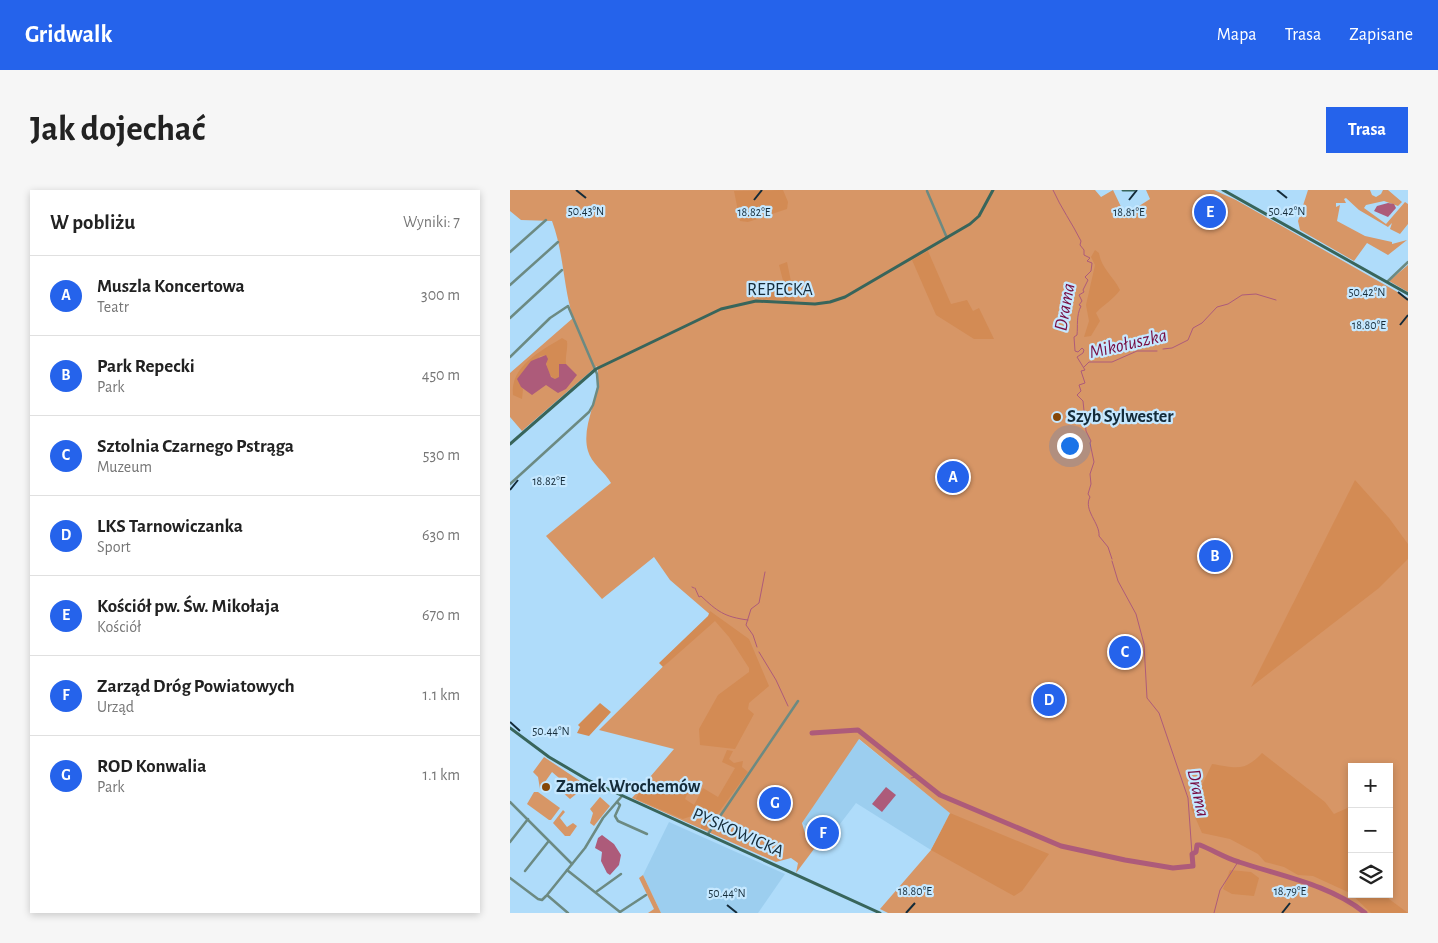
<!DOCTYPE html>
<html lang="pl">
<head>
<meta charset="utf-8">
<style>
	body { margin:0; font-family:"Alegreya Sans",sans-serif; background:#f6f6f6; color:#222 }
	.controls { position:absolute; right:15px; bottom:15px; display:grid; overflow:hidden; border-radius:0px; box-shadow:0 2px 8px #0003 }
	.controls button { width:45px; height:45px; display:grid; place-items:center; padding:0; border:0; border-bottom:1px solid #e0e0e0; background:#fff; color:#222; font:25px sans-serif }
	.you { position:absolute; left:559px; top:255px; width:18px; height:18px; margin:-12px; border:4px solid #fff; border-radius:50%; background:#1a73e8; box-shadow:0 0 0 8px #1a73e833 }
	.badge { display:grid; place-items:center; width:32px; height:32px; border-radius:50%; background:#2563eb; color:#fff; font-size:16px; font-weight:700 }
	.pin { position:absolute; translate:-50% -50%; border:2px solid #fff; box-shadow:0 1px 5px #0006 }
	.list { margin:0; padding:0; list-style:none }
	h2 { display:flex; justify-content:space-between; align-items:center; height:65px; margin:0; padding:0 20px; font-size:21px }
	h2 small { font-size:16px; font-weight:400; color:#767676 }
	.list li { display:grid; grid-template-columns:32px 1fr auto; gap:15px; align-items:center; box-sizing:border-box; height:80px; padding:0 20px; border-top:1px solid #e0e0e0 }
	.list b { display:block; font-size:19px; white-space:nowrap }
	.list p { margin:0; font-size:16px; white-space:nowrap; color:#767676 }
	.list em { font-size:16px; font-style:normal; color:#767676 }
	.icon { flex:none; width:28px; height:28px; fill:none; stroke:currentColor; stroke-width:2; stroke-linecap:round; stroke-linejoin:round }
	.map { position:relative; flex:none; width:898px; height:723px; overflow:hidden; border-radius:0px }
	header { display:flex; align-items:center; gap:30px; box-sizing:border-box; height:70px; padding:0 25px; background:#2563eb; color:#fff }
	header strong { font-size:24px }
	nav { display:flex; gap:28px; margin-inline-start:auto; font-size:18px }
	.intro { display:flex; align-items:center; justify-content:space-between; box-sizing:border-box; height:120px; padding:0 30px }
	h1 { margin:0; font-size:35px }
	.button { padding:12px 22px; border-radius:0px; background:#2563eb; color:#fff; font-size:18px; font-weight:700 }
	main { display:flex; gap:30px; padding:0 30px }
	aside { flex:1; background:#fff; border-radius:0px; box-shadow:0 2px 8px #0003 }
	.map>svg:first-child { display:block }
	.built { fill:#9cceef }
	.green { fill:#d79666; fill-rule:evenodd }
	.forest { fill:#d38b54 }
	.water { fill:#ad5b7a }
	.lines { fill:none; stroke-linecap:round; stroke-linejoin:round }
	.stream { stroke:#ad5b7a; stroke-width:1 }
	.river { stroke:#ad5b7a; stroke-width:5 }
	.street { stroke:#6c8a82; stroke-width:2.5 }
	.secondary { stroke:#38655b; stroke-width:3 }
	.ticks { fill:none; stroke:#142b39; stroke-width:2 }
	.poi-dot { fill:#854708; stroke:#c6e8ff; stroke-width:2 }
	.labels { text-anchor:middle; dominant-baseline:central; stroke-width:4.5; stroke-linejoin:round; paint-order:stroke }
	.street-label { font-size:18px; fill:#142b39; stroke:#c6e8ff }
	.poi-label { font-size:18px; font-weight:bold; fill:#142b39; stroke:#c6e8ff; text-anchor:start }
	.water-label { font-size:19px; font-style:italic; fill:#770d42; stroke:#c6e8ff }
	.ticks-label { font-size:12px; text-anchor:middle; fill:#142b39; stroke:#c6e8ff; stroke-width:4.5; stroke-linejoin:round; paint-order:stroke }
</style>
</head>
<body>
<header>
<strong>Gridwalk</strong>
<nav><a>Mapa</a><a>Trasa</a><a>Zapisane</a></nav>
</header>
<div class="intro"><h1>Jak dojechać</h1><a class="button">Trasa</a></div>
<main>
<aside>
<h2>W pobliżu<small>Wyniki: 7</small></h2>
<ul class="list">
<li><span class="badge">A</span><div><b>Muszla Koncertowa</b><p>Teatr</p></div><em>300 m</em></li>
<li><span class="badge">B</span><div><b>Park Repecki</b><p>Park</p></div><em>450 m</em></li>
<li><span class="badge">C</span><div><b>Sztolnia Czarnego Pstrąga</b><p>Muzeum</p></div><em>530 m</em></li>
<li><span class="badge">D</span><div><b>LKS Tarnowiczanka</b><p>Sport</p></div><em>630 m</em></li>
<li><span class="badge">E</span><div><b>Kościół pw. Św. Mikołaja</b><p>Kościół</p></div><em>670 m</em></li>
<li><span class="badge">F</span><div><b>Zarząd Dróg Powiatowych</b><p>Urząd</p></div><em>1.1 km</em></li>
<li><span class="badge">G</span><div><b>ROD Konwalia</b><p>Park</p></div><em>1.1 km</em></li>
</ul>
</aside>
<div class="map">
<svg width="898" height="723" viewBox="0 0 898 723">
	<rect width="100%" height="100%" fill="#afdcfa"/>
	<g class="built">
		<polygon points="347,548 440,623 421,660 346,613 317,651 292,633"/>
		<polygon points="159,632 275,684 248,723 151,723 133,685"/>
	</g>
	<g class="green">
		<path d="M0,0h585l6,7 12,-7 12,25 25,-16 -4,-9h68l22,10 172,98v615h-520l-8,-4 51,-59 20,-36 -92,-75 -57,84 5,17 3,1 4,-3 6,3 -24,32 2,-10 -7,-5 -15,4 -144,-64 42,-49 -75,-19 114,-113 -43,-37 -16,-23 -52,42 -56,-63 65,-53c-6,-11 -20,-20 -23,-32 -8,-27 15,-56 9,-85l-75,65 -12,-14v-44l63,-55c-10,-33 -9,-64 -21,-97l-31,-1 -11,-9zM842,577h37v127h-37z"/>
		<polygon points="798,0 860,0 862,5 866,7 871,4 873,0 878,0 892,12 888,16 874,11 856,15 854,18 876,34 895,12 898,14 898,34 890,44 880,39 882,33 878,37 849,20 836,8 834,9 836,13 826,13 826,17 830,15 827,31 855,46 882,52 882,54 897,50 878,65 857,53 844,71 790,40 788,31"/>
		<polygon points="898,75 898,102 879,91"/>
		<polygon points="34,567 76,595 75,597 60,609 51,601 56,594 42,582 30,599 28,587 23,582"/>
		<polygon points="24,602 28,602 50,618 41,630 39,630 17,614"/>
		<polygon points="90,607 100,616 84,636 80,633 83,623 80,619"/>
		<polygon points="53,620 55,622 50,628 57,637 63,633 67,636 60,646 55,646 43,633"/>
		<polygon points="133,685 151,723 138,723 144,719 129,688"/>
	</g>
	<g class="forest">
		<polygon points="273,0 278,12 277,19 238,32 230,31 224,1"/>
		<path d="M585,60l4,3c2,15 14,23 21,37 -7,10 -16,14 -24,23l4,8 -9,15 -7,1 5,-16 -3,-16 9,-40 -4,-8z"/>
		<polygon points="418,61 441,114 457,110 463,121 469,118 484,149 464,149 426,125 402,70"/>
		<polygon points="277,72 285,111 248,109 248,105 266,100 270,108 277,106 269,75"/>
		<path d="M52,148l5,3c1,8 -2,15 -1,23l-7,1v13l-4,1c-8,-4 -9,-16 -9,-24l-6,1 -19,31 2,2 -1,10 -9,-4c-3,-29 28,-44 49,-57z"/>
		<polygon points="845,290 879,328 898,354 898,369 869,398 741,497"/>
		<polygon points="200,421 239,449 259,496 239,513 238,519 244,524 225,559 190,555 189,539 208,505 239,482 239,478 219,447 205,431 153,477 149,473 198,426"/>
		<polygon points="90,513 101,522 79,546 67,543 70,537 68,535"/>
		<polygon points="217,560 223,561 219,569 224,573 233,571 232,577 238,582 196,640 191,638 191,629 185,625 173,629 126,609 130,600 135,599 144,604 150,604 156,596 170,599 181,595 175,609 184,615 193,598 208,607 225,578 212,572"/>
		<path d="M752,563l63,49 9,12 18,-8v88h35l2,5 19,14h-37l-21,-20 -37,-17 -15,-1 -14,-8 -19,-5 -7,-8 -28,-15 -28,-6 -11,-25 21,-44c25,4 32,8 50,-11z"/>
		<polygon points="440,623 539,664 512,701 504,706 421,660"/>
		<polygon points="720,680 741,682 749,688 744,706 722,704 713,699"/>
	</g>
	<g class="water">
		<polygon points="878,13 884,14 886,18 878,27 864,21 867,16"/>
		<polygon points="36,165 38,169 36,174 41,187 45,189 49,187 49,174 56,174 67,185 56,199 48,203 36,195 22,205 11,197 7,189 21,171"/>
		<polygon points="376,597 386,605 372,622 362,614"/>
		<polygon points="92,645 104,654 111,665 109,675 100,685 97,683 91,671 92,662 85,658 88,648"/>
	</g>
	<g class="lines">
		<g class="stream">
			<path d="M543,0c8,18 19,33 28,51l-1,4 4,5v5l6,3 -3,3 5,2 -1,8 -6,6 3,3 -5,10 1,2 -5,3 3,6 -3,4 2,1c-5,10 -3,20 -4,29l-3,2 1,14 3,1 4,-4 2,2 -1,3 -6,4 8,13 -4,1 4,12 -6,2 2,6 -4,4 6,6 3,30 5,10 -1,2 4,19 -4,12 1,10 -3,10 2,3c-7,13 10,26 9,39l9,11 4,12"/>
			<polyline points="653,159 662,158 678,150 683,138 692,133 707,117 718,114 732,105 746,104 766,110"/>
			<polyline points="574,177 579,172 602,172 627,161 647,161"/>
			<polyline points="602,371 608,391 626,424 634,454 637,508 649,523 678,608 682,664"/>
			<polyline points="182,397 184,398"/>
			<path d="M185,398l4,9 2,-1c16,15 23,21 47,24"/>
			<polyline points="247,457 243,445 236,435 241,419 249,413 255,382"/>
			<polyline points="249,462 266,490 278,516"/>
			<polyline points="401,588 407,587"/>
			<polyline points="704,723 710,700 728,672"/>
		</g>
		<path class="river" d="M302,543l46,-3 82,65 121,51 64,14 48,8 20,-2 -1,-12 4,-2 1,-7h3c13,5 25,13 39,17 42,14 92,23 126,51"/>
		<g class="street">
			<polyline points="417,1 437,48"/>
			<polyline points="0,62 36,30"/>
			<polyline points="877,92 898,72"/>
			<polyline points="0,95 48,52"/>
			<polyline points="0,128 52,80"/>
			<polyline points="0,167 40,128 58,116 87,184 88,197 83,215 79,222 0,294"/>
			<polyline points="0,612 62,674"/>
			<polyline points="107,612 110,615 105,626 108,631 137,644"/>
			<polyline points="198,644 288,511"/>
			<polyline points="0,652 18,629"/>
			<polyline points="57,680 110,722"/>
			<polyline points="15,681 38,652"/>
			<polyline points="0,688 28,709 32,710 36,706"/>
			<polyline points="86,702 111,684"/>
			<polyline points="110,722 136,705"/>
			<polyline points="58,723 37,705 75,658 93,628 112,606"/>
		</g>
		<g class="secondary">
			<polyline points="613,0 624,0"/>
			<polyline points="713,0 898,104"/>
			<polyline points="0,254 86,179 211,119 246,111 305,114 320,112 335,107 460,34 469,26 483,0"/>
			<polyline points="0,538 39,567 78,590 370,723"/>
		</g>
	</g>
	<path class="ticks" d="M66,0l10,8M767,0l10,8M244,10l8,-10M619,10l8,-10M888,102l10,8M890,135l8,-10M0,300l8,-10M0,532l10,9M217,715l10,8M396,723l9,-10M772,723l8,-10"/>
	<g class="poi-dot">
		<circle cx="547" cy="227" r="5"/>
		<circle cx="36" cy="597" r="5"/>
	</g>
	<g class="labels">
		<g class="street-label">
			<text x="270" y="100">REPECKA</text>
			<text transform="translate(228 643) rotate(24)">PYSKOWICKA</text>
		</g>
		<g class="poi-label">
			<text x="557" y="227">Szyb Sylwester</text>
			<text x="46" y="597">Zamek Wrochemów</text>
		</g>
		<g class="water-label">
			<text transform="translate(555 117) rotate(-80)">Drama</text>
			<text transform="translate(618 154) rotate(-13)">Mikołuszka</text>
			<text transform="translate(688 603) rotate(78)">Drama</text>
		</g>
	</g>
	<g class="ticks-label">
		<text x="76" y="25">50.43°N</text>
		<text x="777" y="25">50.42°N</text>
		<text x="244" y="26">18.82°E</text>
		<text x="619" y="26">18.81°E</text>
		<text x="857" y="106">50.42°N</text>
		<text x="859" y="139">18.80°E</text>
		<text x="39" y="295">18.82°E</text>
		<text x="41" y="545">50.44°N</text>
		<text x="405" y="705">18.80°E</text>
		<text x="780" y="705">18.79°E</text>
		<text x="217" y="707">50.44°N</text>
	</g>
</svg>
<div class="controls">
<button>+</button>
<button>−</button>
<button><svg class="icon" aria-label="layers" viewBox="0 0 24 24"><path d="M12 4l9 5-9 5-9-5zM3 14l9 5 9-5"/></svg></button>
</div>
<div class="you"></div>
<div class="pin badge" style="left:443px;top:287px">A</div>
<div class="pin badge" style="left:705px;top:366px">B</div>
<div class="pin badge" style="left:615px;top:462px">C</div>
<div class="pin badge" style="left:539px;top:510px">D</div>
<div class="pin badge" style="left:700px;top:22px">E</div>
<div class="pin badge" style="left:313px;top:643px">F</div>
<div class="pin badge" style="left:265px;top:613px">G</div>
</div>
</main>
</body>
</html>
